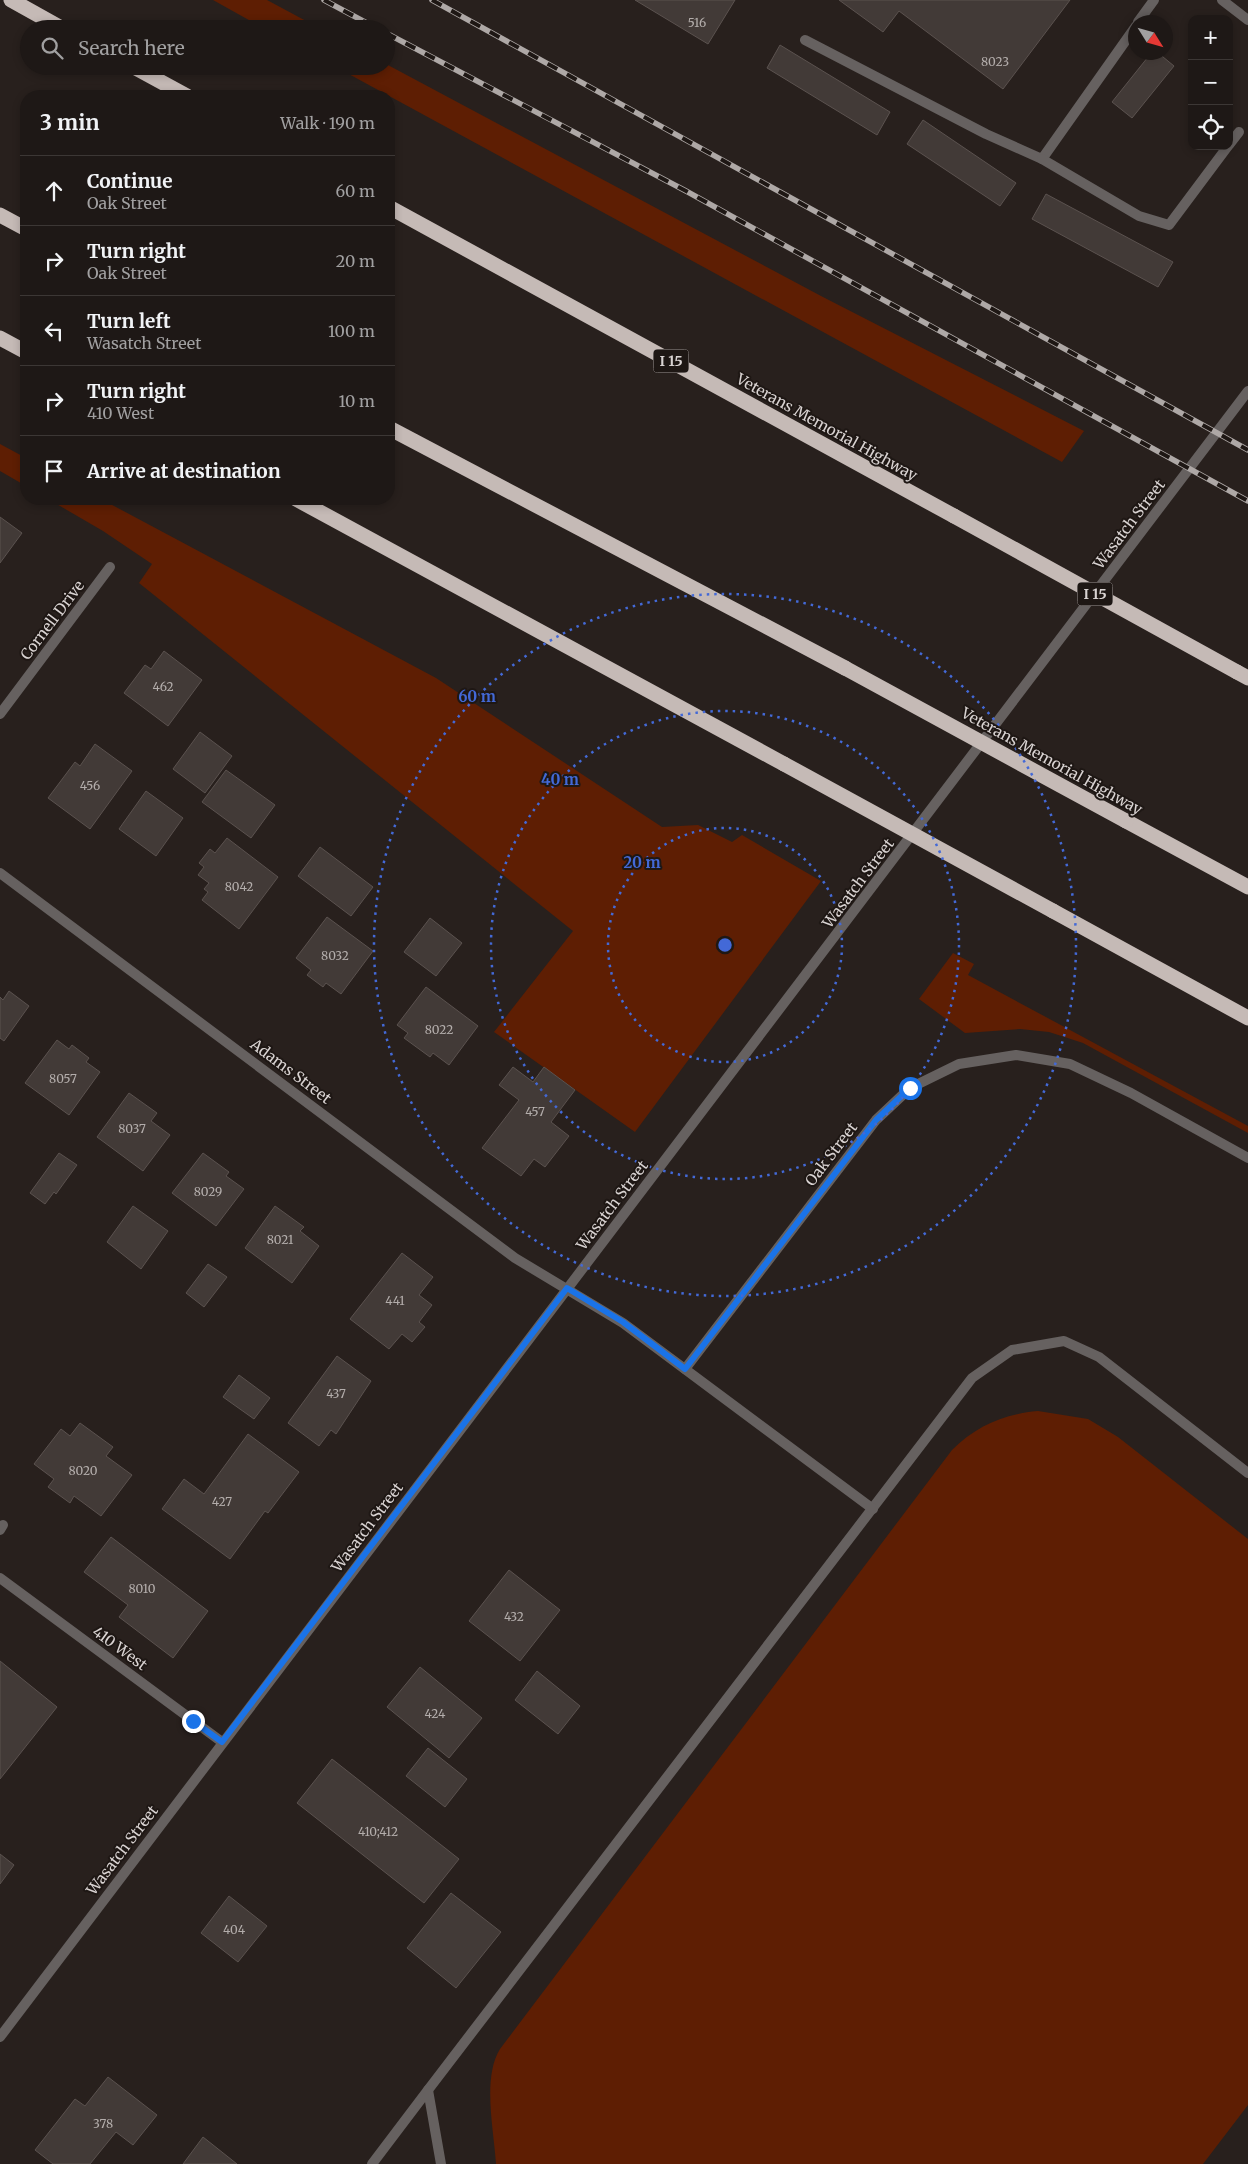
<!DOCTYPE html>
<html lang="en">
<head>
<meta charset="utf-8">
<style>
	body { margin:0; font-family:Merriweather,serif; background:#2b2523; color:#f1f3f6 }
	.controls { position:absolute; right:15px; top:15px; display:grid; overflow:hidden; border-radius:10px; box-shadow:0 2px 8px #0003 }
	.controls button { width:45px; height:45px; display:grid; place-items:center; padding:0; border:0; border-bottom:1px solid #3c3735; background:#1e1816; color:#f1f3f6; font:25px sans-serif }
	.compass { position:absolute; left:1128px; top:15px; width:45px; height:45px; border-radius:50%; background:#1e1816; box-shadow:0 2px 8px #0003; rotate:127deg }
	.stop { position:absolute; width:15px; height:15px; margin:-11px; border:4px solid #1a73e8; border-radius:50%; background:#fff }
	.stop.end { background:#1a73e8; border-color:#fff; box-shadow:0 1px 5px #0008 }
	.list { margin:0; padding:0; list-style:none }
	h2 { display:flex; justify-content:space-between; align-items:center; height:65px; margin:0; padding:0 20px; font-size:21px }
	h2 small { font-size:16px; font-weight:400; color:#a1a0a1 }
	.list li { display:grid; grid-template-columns:32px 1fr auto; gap:15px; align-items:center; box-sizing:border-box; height:70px; padding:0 20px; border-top:1px solid #3c3735 }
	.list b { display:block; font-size:19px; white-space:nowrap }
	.list p { margin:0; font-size:16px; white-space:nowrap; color:#a1a0a1 }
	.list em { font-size:16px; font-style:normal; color:#a1a0a1 }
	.icon { flex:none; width:28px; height:28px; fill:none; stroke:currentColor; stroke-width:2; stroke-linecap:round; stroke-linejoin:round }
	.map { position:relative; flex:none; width:1248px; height:2164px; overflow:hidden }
	.search { position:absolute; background:#1e1816; box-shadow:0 2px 8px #0003; left:20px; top:20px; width:375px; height:55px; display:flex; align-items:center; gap:12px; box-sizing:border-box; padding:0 18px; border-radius:28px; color:#a1a0a1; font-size:19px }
	.panel { position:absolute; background:#1e1816; box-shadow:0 2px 8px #0003; left:20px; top:90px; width:375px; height:415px; border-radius:20px }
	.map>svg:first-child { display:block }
	.green { fill:#5e1e03 }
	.building { fill:#423a37; stroke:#5b524f }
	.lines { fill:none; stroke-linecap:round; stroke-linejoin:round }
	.service { stroke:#666160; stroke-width:10 }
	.minor { stroke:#666160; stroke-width:10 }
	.tertiary { stroke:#666160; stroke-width:10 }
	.motorway { stroke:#c5bab6; stroke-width:15 }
	.rail-casing { stroke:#aea8a6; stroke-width:5.5 }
	.rail { stroke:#1e1714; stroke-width:4; stroke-dasharray:11; stroke-linecap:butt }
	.motorway-bridge { stroke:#c5bab6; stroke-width:15 }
	.route { stroke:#1a73e8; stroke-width:6 }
	.ring { fill:none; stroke:#4369d7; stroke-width:2.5; stroke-dasharray:2.5 5 }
	.labels { text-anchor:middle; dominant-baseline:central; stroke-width:4; stroke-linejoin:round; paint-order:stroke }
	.number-label { font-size:12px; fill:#b3adab }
	.shield { fill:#1e1714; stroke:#a19b99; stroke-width:1 }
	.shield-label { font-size:14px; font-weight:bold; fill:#d9d3d2 }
	.street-label { font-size:15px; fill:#d9d3d2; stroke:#1e1714 }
	.centre { fill:#4369d7; stroke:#1e1714; stroke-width:2.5 }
	.ring-label { font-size:15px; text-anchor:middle; font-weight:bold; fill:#4369d7; stroke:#1e1714; stroke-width:4; stroke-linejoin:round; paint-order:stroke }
</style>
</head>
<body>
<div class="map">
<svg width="1248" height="2164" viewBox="0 0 1248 2164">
	<rect width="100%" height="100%" fill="#28201d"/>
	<g class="green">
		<polygon points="213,0 267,0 321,29 265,29"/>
		<polygon points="386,64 821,296 1084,431 1062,462 334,66 386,66"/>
		<polygon points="0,444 26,458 26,486 0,471"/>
		<polygon points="48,499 101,499 436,678 662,827 698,825 732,842 742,835 821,881 635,1132 494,1032 573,931 139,583 152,564 103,531"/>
		<polygon points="953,953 974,964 968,975 1248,1126 1248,1133 1083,1043 1049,1032 1020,1029 965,1033 919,999"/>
		<path d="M1038,1411l50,8 30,18 130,102v566l-45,59h-707c-2,-34 -14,-86 4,-115l452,-599c24,-24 52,-36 86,-39z"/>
	</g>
	<g class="building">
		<polygon points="635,0 735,0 708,44"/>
		<polygon points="839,0 1070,0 1003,89 899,11 883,32"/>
		<polygon points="780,45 890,112 877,135 767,68"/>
		<polygon points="1152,52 1157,52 1174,66 1132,118 1112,102"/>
		<polygon points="923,120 1016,183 1000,206 907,144"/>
		<polygon points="1046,194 1173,262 1158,287 1032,219"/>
		<polygon points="0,517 22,533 0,563"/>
		<polygon points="164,651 202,680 168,726 124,693 145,665 151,669"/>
		<polygon points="200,732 232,756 205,793 173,769"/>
		<polygon points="95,744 132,771 90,829 48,798 75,762 80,766"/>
		<polygon points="226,770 275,805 251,838 202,802"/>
		<polygon points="146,791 183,818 156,856 119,829"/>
		<polygon points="227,838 278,877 239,929 202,900 208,892 204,889 209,883 198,875 204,867 199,863 210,849 215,853"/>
		<polygon points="320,847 373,887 351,916 298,876"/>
		<polygon points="327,917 373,951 341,994 326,983 323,987 307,975 311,970 296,958"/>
		<polygon points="430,918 462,943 436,976 404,952"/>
		<polygon points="426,987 478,1026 449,1065 433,1053 430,1057 404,1038 408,1033 397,1025"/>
		<polygon points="9,991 29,1006 4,1041 0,1038 0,997 3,1000"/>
		<polygon points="57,1040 69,1049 72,1045 89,1058 86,1062 100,1072 69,1115 25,1083"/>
		<polygon points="513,1067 533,1082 544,1067 575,1090 551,1122 569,1136 545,1167 534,1159 521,1176 482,1148 519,1100 499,1085"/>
		<polygon points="129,1093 157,1113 151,1121 170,1135 143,1171 97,1137"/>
		<polygon points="59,1153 77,1165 56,1194 54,1192 45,1204 30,1193"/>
		<polygon points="203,1153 229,1172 226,1176 244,1189 216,1226 172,1193"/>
		<polygon points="133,1206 168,1231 141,1269 107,1242"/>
		<polygon points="275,1206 304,1227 300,1231 319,1246 292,1283 245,1248"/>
		<polygon points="402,1253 433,1277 419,1295 432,1305 419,1322 425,1327 412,1342 402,1334 389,1349 350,1319"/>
		<polygon points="208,1264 227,1277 204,1307 186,1293"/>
		<polygon points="337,1356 371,1381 336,1434 331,1430 319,1446 288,1423"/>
		<polygon points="239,1375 270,1398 254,1419 223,1397"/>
		<polygon points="80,1423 113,1447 106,1456 132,1475 101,1516 74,1496 70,1503 48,1487 54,1479 34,1464 61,1429 70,1436"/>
		<polygon points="248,1434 299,1472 268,1513 265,1511 230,1559 162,1509 184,1479 204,1494"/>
		<polygon points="111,1537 208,1611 173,1658 119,1617 128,1605 84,1572"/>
		<polygon points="509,1570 560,1610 520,1661 469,1621"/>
		<polygon points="0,1661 57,1707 0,1779"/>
		<polygon points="420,1667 482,1718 449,1758 387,1707"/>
		<polygon points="537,1671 580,1706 558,1734 515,1700"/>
		<polygon points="428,1748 467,1779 445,1807 406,1776"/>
		<polygon points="332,1759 459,1859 424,1903 297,1803"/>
		<polygon points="0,1854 14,1865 0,1884"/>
		<polygon points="451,1893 501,1932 456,1988 407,1948"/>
		<polygon points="229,1896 267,1926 238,1962 201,1933"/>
		<polygon points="108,2077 157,2115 133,2145 116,2132 90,2164 53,2164 35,2150 75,2099 85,2106"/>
		<polygon points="203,2137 237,2164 183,2164"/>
	</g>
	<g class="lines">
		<g class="service">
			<polyline points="1138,22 1154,0"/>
			<polyline points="805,40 986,134 1042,159 1136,26"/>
			<polyline points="1229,145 1239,132"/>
			<polyline points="1042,159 1139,216 1169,225 1228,146"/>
			<polyline points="428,2090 972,1378 1012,1350 1064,1341 1099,1357 1248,1473"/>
			<polyline points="372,2164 428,2090 441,2164"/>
		</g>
		<g class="minor">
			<polyline points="1222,0 1248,20"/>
			<polyline points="0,714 110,567"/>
			<polyline points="0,873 515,1258 623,1323 873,1509"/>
			<polyline points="685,1369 876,1120 910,1088 959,1064 1016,1055 1070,1064 1131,1093 1248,1158"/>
			<polyline points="0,1530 3,1525"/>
			<polyline points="0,1578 222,1742"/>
		</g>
		<polyline class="tertiary" points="0,2037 1248,391"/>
		<g class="motorway">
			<polyline points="11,0 63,29"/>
			<polyline points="132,66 187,96"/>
			<polyline points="389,207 954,516"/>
			<polyline points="0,215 26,229"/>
			<polyline points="0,338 26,352"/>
			<polyline points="389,428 845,668"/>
			<polyline points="296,499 784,764"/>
			<polyline points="1237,672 1248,678"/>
			<polyline points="1126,821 1248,887"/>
			<polyline points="1053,911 1248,1018"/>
		</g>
		<g class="rail-casing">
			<g id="rail">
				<polyline points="324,0 378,29"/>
				<polyline points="432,0 1248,450"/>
				<polyline points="386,33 686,191 1248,501"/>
			</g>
		</g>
		<use href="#rail" class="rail"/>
		<g class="motorway-bridge">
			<polyline points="954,516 1237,672"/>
			<polyline points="845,668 1126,821"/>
			<polyline points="784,764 1053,911"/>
		</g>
	</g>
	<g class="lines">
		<polyline class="route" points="193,1721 222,1742 567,1288 623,1322 685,1369 876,1120 910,1088"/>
	</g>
	<g class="ring">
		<circle cx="725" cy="945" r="117"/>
		<circle cx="725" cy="945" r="234"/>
		<circle cx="725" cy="945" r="351"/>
	</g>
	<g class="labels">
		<g class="number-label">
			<text x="697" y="22">516</text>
			<text x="995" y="61">8023</text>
			<text x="163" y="686">462</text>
			<text x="90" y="785">456</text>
			<text x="239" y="886">8042</text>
			<text x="335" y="955">8032</text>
			<text x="439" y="1029">8022</text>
			<text x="63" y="1078">8057</text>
			<text x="535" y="1111">457</text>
			<text x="132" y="1128">8037</text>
			<text x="208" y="1191">8029</text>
			<text x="280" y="1239">8021</text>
			<text x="395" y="1300">441</text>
			<text x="336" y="1393">437</text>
			<text x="83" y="1470">8020</text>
			<text x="222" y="1501">427</text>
			<text x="142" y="1588">8010</text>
			<text x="514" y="1616">432</text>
			<text x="435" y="1713">424</text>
			<text x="378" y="1831">410;412</text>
			<text x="234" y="1929">404</text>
			<text x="103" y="2123">378</text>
		</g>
		<g class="shield">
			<rect x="653.5" y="349.5" width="35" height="23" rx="4"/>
			<rect x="1077.5" y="582.5" width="35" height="23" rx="4"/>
		</g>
		<g class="shield-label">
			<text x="671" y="361">I 15</text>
			<text x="1095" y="594">I 15</text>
		</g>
		<g class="street-label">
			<text transform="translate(827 427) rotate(29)">Veterans Memorial Highway</text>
			<text transform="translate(1129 524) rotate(-53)">Wasatch Street</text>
			<text transform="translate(52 620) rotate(-53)">Cornell Drive</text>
			<text transform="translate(1052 761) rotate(29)">Veterans Memorial Highway</text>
			<text transform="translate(858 883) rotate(-53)">Wasatch Street</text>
			<text transform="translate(291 1071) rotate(37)">Adams Street</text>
			<text transform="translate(831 1154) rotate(-53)">Oak Street</text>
			<text transform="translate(612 1205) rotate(-53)">Wasatch Street</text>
			<text transform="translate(367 1527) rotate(-53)">Wasatch Street</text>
			<text transform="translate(120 1648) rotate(36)">410 West</text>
			<text transform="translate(122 1850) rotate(-53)">Wasatch Street</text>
		</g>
	</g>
	<circle cx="725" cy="945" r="8" class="centre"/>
	<g class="ring-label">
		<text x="477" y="702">60 m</text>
		<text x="560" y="785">40 m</text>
		<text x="642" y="868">20 m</text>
	</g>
</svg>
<div class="controls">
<button>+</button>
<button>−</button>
<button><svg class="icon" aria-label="locate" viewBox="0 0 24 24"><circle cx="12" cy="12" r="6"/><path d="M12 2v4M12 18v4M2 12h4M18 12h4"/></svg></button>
</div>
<svg class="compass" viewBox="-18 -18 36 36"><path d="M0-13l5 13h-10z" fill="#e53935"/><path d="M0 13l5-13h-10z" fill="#a1a0a1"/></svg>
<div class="stop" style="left:910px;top:1088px"></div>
<div class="stop end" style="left:193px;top:1721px"></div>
<div class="search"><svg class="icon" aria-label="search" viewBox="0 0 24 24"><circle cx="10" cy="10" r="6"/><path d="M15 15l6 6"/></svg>Search here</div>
<section class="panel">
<h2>3 min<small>Walk · 190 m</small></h2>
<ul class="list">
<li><svg class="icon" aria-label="ahead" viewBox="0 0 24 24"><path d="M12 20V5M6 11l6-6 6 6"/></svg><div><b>Continue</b><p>Oak Street</p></div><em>60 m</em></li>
<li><svg class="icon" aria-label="right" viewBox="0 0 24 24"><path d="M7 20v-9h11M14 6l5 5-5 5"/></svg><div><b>Turn right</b><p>Oak Street</p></div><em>20 m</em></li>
<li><svg class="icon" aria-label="left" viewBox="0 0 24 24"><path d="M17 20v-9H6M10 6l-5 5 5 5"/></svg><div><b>Turn left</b><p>Wasatch Street</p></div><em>100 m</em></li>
<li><svg class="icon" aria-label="right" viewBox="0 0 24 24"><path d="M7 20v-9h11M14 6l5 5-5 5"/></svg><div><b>Turn right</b><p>410 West</p></div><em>10 m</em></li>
<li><svg class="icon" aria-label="arrive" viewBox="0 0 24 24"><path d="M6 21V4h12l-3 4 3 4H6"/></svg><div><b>Arrive at destination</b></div></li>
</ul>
</section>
</div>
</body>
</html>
